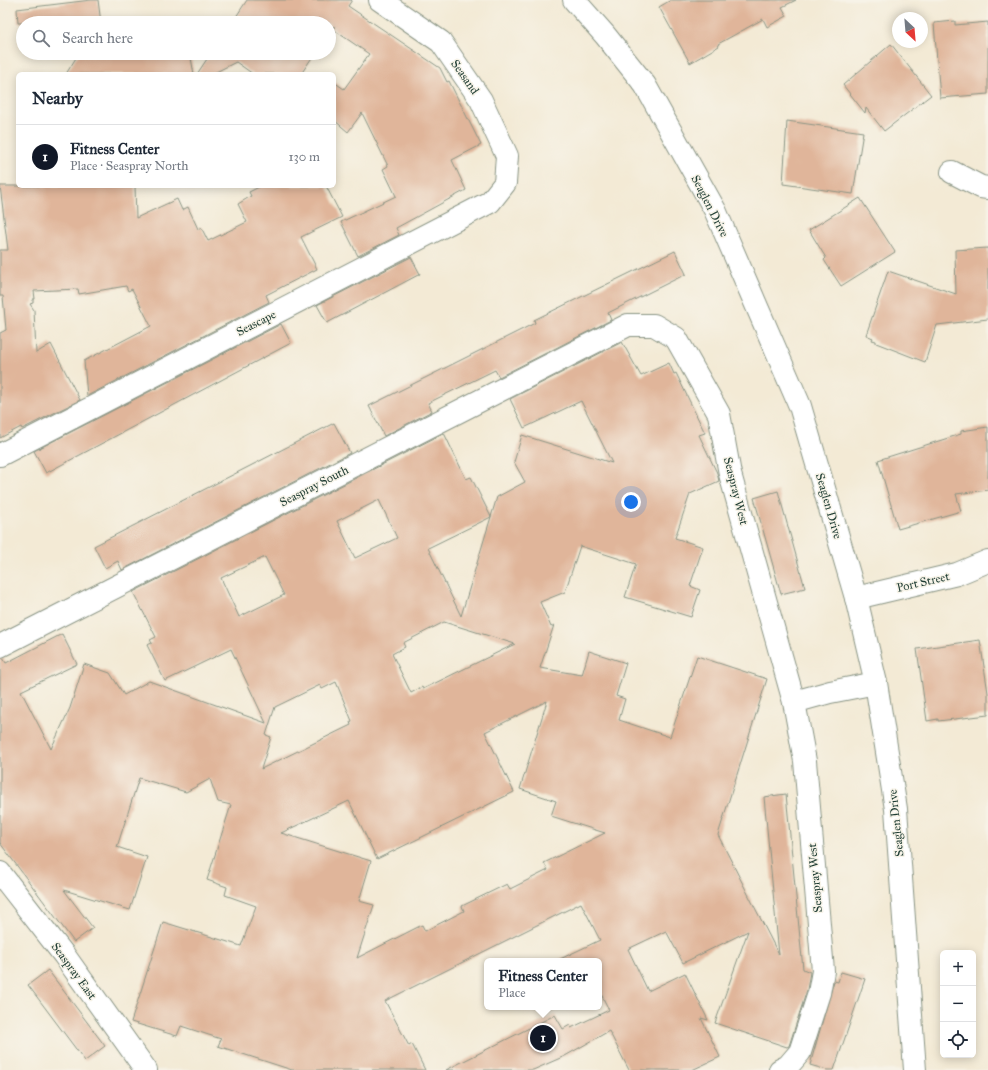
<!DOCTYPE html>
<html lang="en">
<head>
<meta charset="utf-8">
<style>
	body { margin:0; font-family:"IM FELL Great Primer",serif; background:#f6f6f7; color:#1f2937 }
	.controls { position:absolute; right:12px; bottom:12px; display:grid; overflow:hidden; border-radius:6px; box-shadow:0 2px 10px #0003 }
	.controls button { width:36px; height:36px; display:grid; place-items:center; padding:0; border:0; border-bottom:1px solid #e0e1e3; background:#fff; color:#1f2937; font:20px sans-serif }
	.compass { position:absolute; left:892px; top:12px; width:36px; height:36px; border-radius:50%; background:#fff; box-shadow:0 2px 10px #0003; rotate:154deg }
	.you { position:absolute; left:631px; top:502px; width:14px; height:14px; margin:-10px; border:3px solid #fff; border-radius:50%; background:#1a73e8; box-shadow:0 0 0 6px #1a73e833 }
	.badge { display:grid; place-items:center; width:26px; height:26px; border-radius:50%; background:#111827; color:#fff; font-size:13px; font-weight:700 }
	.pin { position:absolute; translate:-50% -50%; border:2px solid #fff; box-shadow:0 1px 4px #0006 }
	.popup { position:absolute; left:484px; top:958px; width:118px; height:52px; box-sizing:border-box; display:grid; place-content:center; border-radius:6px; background:#fff; filter:drop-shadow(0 1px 3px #0005); font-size:13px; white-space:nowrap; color:#747a83 }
	.popup b { font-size:15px; color:#1f2937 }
	.popup::after { content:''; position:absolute; left:50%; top:100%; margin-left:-8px; border:8px solid transparent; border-top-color:#fff }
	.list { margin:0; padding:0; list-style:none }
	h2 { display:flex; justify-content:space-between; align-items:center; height:52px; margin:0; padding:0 16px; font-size:17px }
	h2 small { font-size:13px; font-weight:400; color:#747a83 }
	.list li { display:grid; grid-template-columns:26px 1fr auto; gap:12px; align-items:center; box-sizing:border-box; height:64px; padding:0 16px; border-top:1px solid #e0e1e3 }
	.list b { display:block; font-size:15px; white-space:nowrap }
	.list p { margin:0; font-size:13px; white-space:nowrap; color:#747a83 }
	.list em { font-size:13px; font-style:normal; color:#747a83 }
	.icon { flex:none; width:22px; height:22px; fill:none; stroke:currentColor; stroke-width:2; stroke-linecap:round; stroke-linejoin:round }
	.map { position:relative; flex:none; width:988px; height:1070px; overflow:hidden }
	.search { position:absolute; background:#fff; box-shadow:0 2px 10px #0003; left:16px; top:16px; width:320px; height:44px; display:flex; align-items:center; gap:10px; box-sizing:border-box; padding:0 14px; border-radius:22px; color:#747a83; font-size:15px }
	.panel { position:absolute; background:#fff; box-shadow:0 2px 10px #0003; left:16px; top:72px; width:320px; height:116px; border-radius:6px }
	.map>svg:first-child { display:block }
	.building { fill:#e0b59a; fill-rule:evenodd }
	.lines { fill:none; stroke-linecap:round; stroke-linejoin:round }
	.minor-casing { stroke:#899484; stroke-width:24 }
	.tertiary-casing { stroke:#899484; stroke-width:24 }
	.minor { stroke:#fff; stroke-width:22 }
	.tertiary { stroke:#fff; stroke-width:22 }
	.labels { text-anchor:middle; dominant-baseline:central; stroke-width:3; stroke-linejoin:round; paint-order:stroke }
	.street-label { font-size:12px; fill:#1f3d34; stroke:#f7f3e8 }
</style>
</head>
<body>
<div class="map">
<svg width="988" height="1070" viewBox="0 0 988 1070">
	<rect width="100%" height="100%" fill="#f7f3e8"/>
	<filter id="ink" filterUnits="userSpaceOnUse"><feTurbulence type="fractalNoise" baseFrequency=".025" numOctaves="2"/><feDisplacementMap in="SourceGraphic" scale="8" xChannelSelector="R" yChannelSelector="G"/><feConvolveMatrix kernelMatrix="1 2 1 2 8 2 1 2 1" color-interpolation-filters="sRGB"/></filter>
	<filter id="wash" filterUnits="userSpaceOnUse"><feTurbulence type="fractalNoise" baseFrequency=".012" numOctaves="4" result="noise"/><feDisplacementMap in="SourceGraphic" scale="16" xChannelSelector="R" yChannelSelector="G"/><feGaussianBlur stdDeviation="0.9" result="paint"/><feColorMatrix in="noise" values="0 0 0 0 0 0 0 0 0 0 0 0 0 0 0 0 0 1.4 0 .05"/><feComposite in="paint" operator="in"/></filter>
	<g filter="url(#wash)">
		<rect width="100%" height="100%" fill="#f3ead5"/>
		<g id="blocks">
			<g class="building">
				<polygon points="91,0 98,0 101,23 18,23 17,9"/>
				<polygon points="247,0 352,0 348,6 440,68 447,82 449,81 481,145 452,160 466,190 396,228 399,235 358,256 341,222 396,196 383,169 388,166 362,113 348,132 334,120 334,82 344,89 369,54 334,30 334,26 329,33 329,23 232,23"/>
				<polygon points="671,0 796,0 782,7 787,16 767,27 763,19 718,44 719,46 690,63 659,7"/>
				<polygon points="955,21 955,25 988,22 988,94 940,98 934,23"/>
				<polygon points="891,44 931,95 884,131 866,108 865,113 843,85"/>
				<polygon points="79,53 190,53 194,74 66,74"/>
				<polygon points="211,53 315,53 301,74 253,74 236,62 212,74 197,74"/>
				<polygon points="787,121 863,132 853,194 783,184"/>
				<polygon points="0,186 135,186 136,218 177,199 182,210 188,207 198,229 201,227 208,241 247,222 238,204 251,196 249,192 261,186 326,186 342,217 301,237 317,269 266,295 269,302 87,396 84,361 151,326 132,289 128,291 126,286 79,294 78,289 34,291 35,299 33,299 33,303 30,304 34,310 36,353 51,344 80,400 22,429 21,427 0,438 0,333 6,330 3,296 0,296 0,250 8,250"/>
				<polygon points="860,198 895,252 841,286 824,260 826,258 809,230"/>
				<polygon points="988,248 988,319 937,325 925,362 876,343 876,341 872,340 873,338 866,335 888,271 956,294 955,250"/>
				<polygon points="675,251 686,274 608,313 611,320 499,377 495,370 428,403 432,411 384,436 369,406 535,323 534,320"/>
				<polygon points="411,257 420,274 327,323 317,305"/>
				<polygon points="281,324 291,343 46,473 34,451"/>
				<path d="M622,342l19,34 28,-13 5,11 2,-1 29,60 -6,2 18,38 2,8 -29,13 -15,44 28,9 -13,39 10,4 -9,27 -66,-20 11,-33 -56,-18 -15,46 -25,10 11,25 3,-2 -14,43 42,7 7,-24 37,12 -10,33 9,3 -6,21 51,17 27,-81 70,23 -49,156 61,120 -15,-158 22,-3 17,175 7,3 -3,18 -18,56 -2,1 -72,-24 33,-92 -65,32 -17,-32 -38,18 20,42 37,-18 23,47 -7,-2 19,39 -28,13h-63l-20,-39 -44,25 -32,14h-87l109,-55 8,14 7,-4 1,3 38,-18 -10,-20v-29h-43l44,-21 -19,-37 -196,98 24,45 3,-2 13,26h-133l-74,-24 3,-7 -40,-13 -4,10 -46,-14 32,-100 78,24 15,-40 -31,-11 2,-8 -20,-7 24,-75 -13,-3 -8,-23 -24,13 -47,-14 -22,69 30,10 -17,53 -66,-20 29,38 -19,14 -74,-99v-185h3l3,5 56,-29 15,30 -56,27 30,58 19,-41 14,-44 26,9 14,22 25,-14 117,42 -35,-74 -66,32 -18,-36 5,-2 -2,-3 6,-3 -23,-45 311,-159 22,46 5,-2 20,40 -63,31 33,68 36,-119 28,-15 -11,-20 8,-27 90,28 -31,-62 -57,27 -14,-29zM379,500l18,38 -42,20 -18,-37zM265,557l19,38 -45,22 -18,-39zM444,622l71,22 -92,45 -1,-2 -11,6 -19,-39 13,-7 -2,-4zM336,682l16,39 -2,1 1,3 -90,44 10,-32 -5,-2 9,-28 45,-22 2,4zM547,701l-27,88 36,12 -5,15 54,17 -61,30 4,7 -38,19 -3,-5 -45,22 2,5 -39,20 -3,-6 -65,33 17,-53 -15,-4 12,-40 -90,-28 68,-32 28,58 137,-67 -29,-60z"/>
				<polygon points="334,423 350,453 122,570 118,561 105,568 94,546"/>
				<polygon points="988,427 988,490 956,494 961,511 898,529 878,460 961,434 961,431"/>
				<polygon points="778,491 805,588 781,594 754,498"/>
				<polygon points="980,640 988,693 988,715 938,721 938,719 927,721 917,649"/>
				<polygon points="48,970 105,1046 85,1061 28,985"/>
				<polygon points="841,972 865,979 834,1070 827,1070 810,1065 834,981 838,982"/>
			</g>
		</g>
	</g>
	<g filter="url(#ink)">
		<use href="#blocks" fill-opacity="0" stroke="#899484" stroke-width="1"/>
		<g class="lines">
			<g class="minor-casing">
				<g id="minor">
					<polyline points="952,172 981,187 988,188"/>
					<polyline points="0,455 490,202 505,183 507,156 481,100 441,42 380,0"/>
					<polyline points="856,598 957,574 988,561"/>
					<polyline points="0,646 628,325 654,325 676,338 719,414 730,474 794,702 805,761 823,971 819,993 800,1052 788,1066 780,1070"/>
					<polyline points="794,702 830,692 876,683"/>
					<polyline points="0,873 64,955 146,1070"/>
				</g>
			</g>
			<g class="tertiary-casing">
				<polyline id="tertiary" points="574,0 605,35 645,85 715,210 800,406 856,598 876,683 896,809 915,1070"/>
			</g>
			<use href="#minor" class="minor"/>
			<use href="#tertiary" class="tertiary"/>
		</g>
	</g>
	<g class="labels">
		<g class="street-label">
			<text transform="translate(465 77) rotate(55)">Seasand</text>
			<text transform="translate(710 206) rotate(63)">Seaglen Drive</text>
			<text transform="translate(256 323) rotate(-27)">Seascape</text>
			<text transform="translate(314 486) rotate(-27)">Seaspray South</text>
			<text transform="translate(736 491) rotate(76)">Seaspray West</text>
			<text transform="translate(829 506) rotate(74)">Seaglen Drive</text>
			<text transform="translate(923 582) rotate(-13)">Port Street</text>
			<text transform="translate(896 823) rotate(-96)">Seaglen Drive</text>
			<text transform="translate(815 878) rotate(-95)">Seaspray West</text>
			<text transform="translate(74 971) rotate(54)">Seaspray East</text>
		</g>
	</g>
</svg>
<div class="controls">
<button>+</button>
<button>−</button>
<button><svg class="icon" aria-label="locate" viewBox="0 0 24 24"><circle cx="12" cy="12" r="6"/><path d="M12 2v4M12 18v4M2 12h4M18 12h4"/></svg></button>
</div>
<svg class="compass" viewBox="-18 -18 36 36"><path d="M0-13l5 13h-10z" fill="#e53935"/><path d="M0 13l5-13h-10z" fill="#747a83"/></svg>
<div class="you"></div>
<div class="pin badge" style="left:543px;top:1038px">1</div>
<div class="popup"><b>Fitness Center</b>Place</div>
<div class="search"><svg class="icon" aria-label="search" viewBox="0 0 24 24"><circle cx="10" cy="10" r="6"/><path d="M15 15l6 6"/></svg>Search here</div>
<section class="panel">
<h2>Nearby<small></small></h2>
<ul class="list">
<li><span class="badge">1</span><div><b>Fitness Center</b><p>Place · Seaspray North</p></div><em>130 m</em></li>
</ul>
</section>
</div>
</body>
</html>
